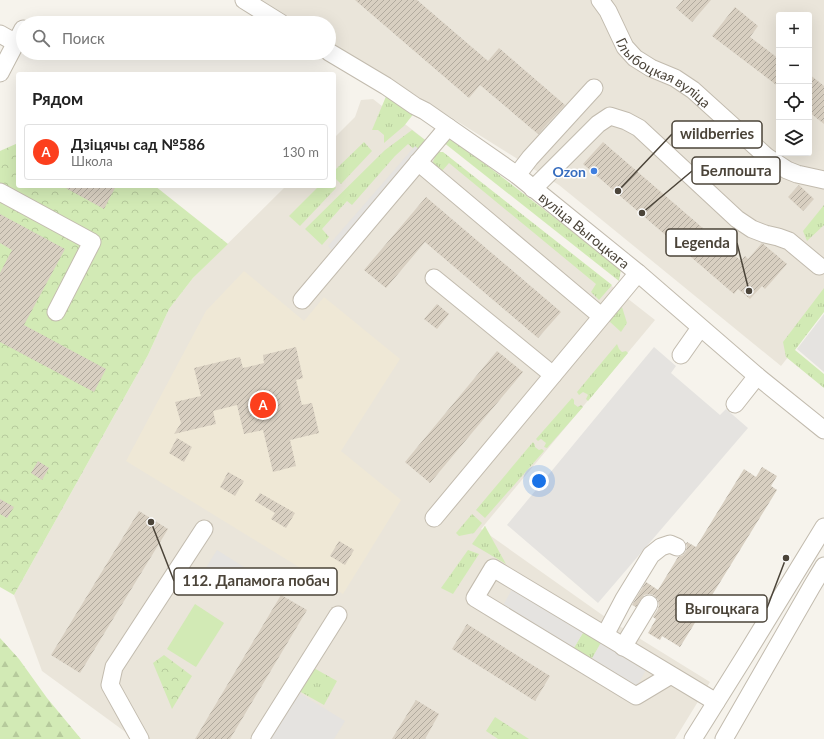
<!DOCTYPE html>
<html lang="ru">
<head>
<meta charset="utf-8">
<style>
	body { margin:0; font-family:Lato,sans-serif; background:#f6f6f6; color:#222 }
	.controls { position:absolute; right:12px; top:12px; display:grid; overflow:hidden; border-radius:4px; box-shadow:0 4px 16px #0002 }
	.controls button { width:36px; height:36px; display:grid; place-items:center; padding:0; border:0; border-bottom:1px solid #e0e0e0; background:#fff; color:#222; font:20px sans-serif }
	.you { position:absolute; left:539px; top:481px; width:14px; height:14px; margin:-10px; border:3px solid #fff; border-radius:50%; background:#1a73e8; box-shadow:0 0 0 6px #1a73e833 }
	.badge { display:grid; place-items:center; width:26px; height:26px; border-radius:50%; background:#fc3f1d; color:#fff; font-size:13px; font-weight:700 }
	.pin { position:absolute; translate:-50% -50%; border:2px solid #fff; box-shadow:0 1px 4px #0006 }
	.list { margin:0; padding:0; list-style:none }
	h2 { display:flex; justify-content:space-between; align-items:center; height:52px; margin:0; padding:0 16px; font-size:17px }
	h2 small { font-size:13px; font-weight:400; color:#767676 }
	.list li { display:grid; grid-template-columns:26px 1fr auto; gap:12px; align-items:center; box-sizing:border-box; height:56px; margin:0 8px 8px; padding:0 8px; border:1px solid #e0e0e0; border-radius:4px }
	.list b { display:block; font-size:15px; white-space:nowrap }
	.list p { margin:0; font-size:13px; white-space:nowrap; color:#767676 }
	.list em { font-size:13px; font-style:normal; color:#767676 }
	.icon { flex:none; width:22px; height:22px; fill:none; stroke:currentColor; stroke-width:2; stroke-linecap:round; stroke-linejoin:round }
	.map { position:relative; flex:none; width:824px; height:739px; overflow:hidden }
	.search { position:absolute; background:#fff; box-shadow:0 4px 16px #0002; left:16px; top:16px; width:320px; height:44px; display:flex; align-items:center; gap:10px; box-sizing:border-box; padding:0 14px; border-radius:22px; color:#767676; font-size:15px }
	.panel { position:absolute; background:#fff; box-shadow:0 4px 16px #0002; left:16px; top:72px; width:320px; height:116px; border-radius:4px }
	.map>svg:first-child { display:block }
	.residential { fill:#eae5da; fill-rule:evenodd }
	.education { fill:#efe8d6 }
	.grass { fill:url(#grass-tufts) }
	.forest { fill:url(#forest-firs) }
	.park { fill:url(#park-crowns) }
	.pitch { fill:#d2eab5 }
	.parking { fill:#e5e3e0 }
	.building { fill:url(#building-hatch) }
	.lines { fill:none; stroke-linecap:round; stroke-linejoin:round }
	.minor-casing { stroke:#c2bbae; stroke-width:19 }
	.minor { stroke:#fff; stroke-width:17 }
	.shop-dot { fill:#3f7fe0; stroke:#fff; stroke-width:1.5 }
	.labels { text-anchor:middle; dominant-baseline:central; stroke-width:3; stroke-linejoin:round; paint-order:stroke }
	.street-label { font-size:14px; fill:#4b4439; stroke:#fff }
	.shop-label { font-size:14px; font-weight:bold; fill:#366cbe; stroke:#fff; text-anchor:end }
	.leader { fill:none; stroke:#4b4439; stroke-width:1.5 }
	.callout-dot { fill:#4b4439; stroke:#fff; stroke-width:1.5 }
	.callout { fill:#fff; stroke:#4b4439; stroke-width:1.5 }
	.callout-label { font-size:15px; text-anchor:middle; font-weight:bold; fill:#4b4439 }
</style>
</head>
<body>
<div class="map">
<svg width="824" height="739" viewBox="0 0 824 739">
	<defs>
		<pattern id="grass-tufts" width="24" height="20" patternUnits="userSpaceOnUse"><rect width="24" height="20" fill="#d2eab5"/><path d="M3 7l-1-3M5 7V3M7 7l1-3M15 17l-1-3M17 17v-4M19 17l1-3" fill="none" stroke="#b6ca9c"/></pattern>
		<pattern id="forest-firs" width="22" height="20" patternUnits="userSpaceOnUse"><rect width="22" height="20" fill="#d2eab5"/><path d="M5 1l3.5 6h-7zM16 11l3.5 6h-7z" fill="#b6ca9c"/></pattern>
		<pattern id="park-crowns" width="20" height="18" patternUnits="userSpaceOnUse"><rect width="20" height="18" fill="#d2eab5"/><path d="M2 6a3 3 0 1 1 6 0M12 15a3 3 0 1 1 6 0" fill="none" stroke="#b6ca9c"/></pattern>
		<pattern id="building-hatch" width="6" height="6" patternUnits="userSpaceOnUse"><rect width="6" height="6" fill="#d8cfc1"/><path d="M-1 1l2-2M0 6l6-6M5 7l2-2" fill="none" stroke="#b1aa9e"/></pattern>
	</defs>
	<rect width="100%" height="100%" fill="#f6f3ec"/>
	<g class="residential">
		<path d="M262,0h562v311l-43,55 -222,-181 -230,-144v-18h-30zM779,15h30v138h-30z"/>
		<polygon points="373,99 655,320 481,529 608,619 710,682 675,739 135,739 42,671 14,595 148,355 169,309 193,278 286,186 334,186 334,138 355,117 361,100"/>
	</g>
	<polygon class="education" points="244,271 304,321 324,297 400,359 341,451 401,500 343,594 126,461 206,311"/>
	<g class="grass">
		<polygon points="387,94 415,112 404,126 384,143 384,135 378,130 372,130"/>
		<polygon points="412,130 425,140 416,151 408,144 395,156 352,205 347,201 322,229 329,237 322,245 305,229 385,150"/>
		<polygon points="450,137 621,269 619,281 443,142"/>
		<polygon points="364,142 372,151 341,184 334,177 334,171"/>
		<polygon points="437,152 443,152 612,285 599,300 591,292 596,284 449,163 442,171 432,164"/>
		<polygon points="319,186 334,186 336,188 300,226 289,216"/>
		<polygon points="824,205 824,225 807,241 803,231"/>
		<polygon points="824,288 824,312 795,350 824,374 824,388 786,357 783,342"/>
		<polygon points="622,307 627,323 621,332 609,321"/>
		<polygon points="617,344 619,349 622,352 626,351 628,353 588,401 586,399 588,395 587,394 583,392 579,395 577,392"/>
		<polygon points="572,398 574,400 574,404 578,407 581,405 583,407 547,448 544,447 546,443 541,439 538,441 536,439"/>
		<polygon points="533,442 535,445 535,447 539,450 542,449 544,451 485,518 476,510"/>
		<polygon points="472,514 482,523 474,533 459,536 456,533"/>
		<polygon points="485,526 506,564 472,544"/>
		<polygon points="468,550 479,554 453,594 441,588"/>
		<polygon points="584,631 602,641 590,662 572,651"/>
		<polygon points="312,667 337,681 324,705 299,691"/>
	</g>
	<polygon class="forest" points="0,638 19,659 47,698 81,739 0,739"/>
	<g class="park">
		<polygon points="18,143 18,186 155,186 228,244 193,278 169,309 148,355 14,595 0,587 0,151"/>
		<polygon points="164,655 192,676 172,709 153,663"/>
		<polygon points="495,717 529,739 498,739 486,731"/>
	</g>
	<polygon class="pitch" points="195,604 224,623 196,667 167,649"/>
	<g class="parking">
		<polygon points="415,146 430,158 342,261 328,246"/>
		<polygon points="824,314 824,372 797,349"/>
		<polygon points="654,347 676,366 671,373 720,415 726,409 748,428 598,603 507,525"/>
		<polygon points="217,550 255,574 242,595 204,571"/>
		<polygon points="512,589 584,631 572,651 501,609"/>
		<polygon points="602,641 647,668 636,688 590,662"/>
		<polygon points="296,691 345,721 334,739 266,739"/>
	</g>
	<g class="building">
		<polygon points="355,0 417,0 488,61 499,48 565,105 538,134 480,85 469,98"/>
		<polygon points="683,0 711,0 692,22 676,8"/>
		<polygon points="735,7 758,26 750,37 779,59 779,87 712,36"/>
		<polygon points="809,74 824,86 824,124 809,112"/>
		<polygon points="603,142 741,261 745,256 748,259 762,243 787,264 765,289 762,286 750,299 738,289 734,294 583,164"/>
		<polygon points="799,185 814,199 803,211 788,197"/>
		<polygon points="62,186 116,186 104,209"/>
		<polygon points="426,197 561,312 538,338 425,242 386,288 364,270"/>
		<polygon points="0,214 65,249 24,325 106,369 94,392 0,342 0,273 12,250 0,243"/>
		<polygon points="437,304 449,314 437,329 424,319"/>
		<polygon points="296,347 303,378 296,380 302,405 312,403 319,433 290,440 296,466 273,472 263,430 244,434 237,405 213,411 216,424 174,434 181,423 175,402 201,396 194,368 240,357 243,368 264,363 263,355"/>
		<polygon points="497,351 523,372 430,483 405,462"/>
		<polygon points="177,438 192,447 184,462 169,453"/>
		<polygon points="38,461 49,468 42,480 31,473"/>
		<polygon points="762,467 777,476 771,486 777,490 680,647 662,636 660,640 648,633 656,619 653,617 658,609 659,605 658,600 654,595 649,594 644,595 641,599 636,607 632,605 646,582 658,590 678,557 683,555 686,551 687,546 686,544 687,542 696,547 744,469 756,477"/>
		<polygon points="228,472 244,481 235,496 220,487"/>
		<polygon points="260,493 295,513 286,528 271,519 275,513 255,501"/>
		<polygon points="0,499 14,507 7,518 0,514"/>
		<polygon points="139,511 168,529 80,673 51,655"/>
		<polygon points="339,541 354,550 345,565 330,556"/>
		<polygon points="281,595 307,610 230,739 195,739"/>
		<polygon points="467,624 550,676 535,701 452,649"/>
		<polygon points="416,700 439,714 425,739 392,739"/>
	</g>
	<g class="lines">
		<g class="minor-casing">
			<g id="minor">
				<polyline points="244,0 281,23"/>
				<path id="s1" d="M600,0l8,11 17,36 10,11 16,10 24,10 18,12 74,67 20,13 10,4 27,6"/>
				<polyline points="0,34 16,43"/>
				<path id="s2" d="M329,52l57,34 29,20 10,5 92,64 121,98 119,103 67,54"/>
				<polyline points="0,73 23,29"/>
				<polyline points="418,162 601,316"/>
				<polyline points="517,175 530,158 594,88"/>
				<polyline points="533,189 598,124 610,116 626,121 639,128 737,219 752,229 765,234 778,237 789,241 819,266"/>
				<polyline points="0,192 92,242 56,312"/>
				<polyline points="434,278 553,375"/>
				<polyline points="302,300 448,127"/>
				<polyline points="681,355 700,328"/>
				<polyline points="735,404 757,376"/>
				<polyline points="434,518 638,273"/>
				<polyline points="605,635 624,599 651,555 661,547 670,544 677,547"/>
				<polyline points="623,647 649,604"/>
				<polyline points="671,675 636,696 475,598 493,568 716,702"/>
				<polyline points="140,739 110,685 114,667 204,529"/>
				<polyline points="260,739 338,615"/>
				<polyline points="693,739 745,656 824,527"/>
				<polyline points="724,739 812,586 824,566"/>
			</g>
		</g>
		<use href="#minor" class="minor"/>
	</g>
	<circle class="shop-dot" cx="594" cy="171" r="4"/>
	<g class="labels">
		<g class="street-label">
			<text stroke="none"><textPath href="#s1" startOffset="100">Глыбоцкая вуліца</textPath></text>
			<text stroke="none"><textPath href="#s2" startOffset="312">вуліца Выгоцкага</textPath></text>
		</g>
		<g class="shop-label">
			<text x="586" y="171">Ozon</text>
		</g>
	</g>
	<path class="leader" d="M618 191L672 134M642 213L692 171M749 291L737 243M151 522L174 581M786 558L767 608"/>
	<g class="callout-dot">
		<circle cx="618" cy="191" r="4"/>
		<circle cx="642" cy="213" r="4"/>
		<circle cx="749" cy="291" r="4"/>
		<circle cx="151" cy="522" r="4"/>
		<circle cx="786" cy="558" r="4"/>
	</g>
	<g class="callout">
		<rect x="672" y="121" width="90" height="27" rx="4"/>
		<rect x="692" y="157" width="88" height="27" rx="4"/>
		<rect x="666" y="229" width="71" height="27" rx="4"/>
		<rect x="174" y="568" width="163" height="27" rx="4"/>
		<rect x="676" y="595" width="91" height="27" rx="4"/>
	</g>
	<g class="callout-label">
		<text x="717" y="139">wildberries</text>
		<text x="736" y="176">Белпошта</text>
		<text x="702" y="248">Legenda</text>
		<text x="256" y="586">112. Дапамога побач</text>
		<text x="722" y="614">Выгоцкага</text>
	</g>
</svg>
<div class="controls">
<button>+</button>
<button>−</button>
<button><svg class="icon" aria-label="locate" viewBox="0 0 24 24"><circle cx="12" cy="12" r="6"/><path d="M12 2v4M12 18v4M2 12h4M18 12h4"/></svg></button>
<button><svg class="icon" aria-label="layers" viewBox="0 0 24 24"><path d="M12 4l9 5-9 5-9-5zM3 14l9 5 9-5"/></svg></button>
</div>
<div class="you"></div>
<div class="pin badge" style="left:263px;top:405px">A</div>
<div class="search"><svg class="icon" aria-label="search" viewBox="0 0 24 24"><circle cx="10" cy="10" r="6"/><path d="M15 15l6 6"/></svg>Поиск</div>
<section class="panel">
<h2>Рядом<small></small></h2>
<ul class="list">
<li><span class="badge">A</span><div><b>Дзіцячы сад №586</b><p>Школа</p></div><em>130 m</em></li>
</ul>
</section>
</div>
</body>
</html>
